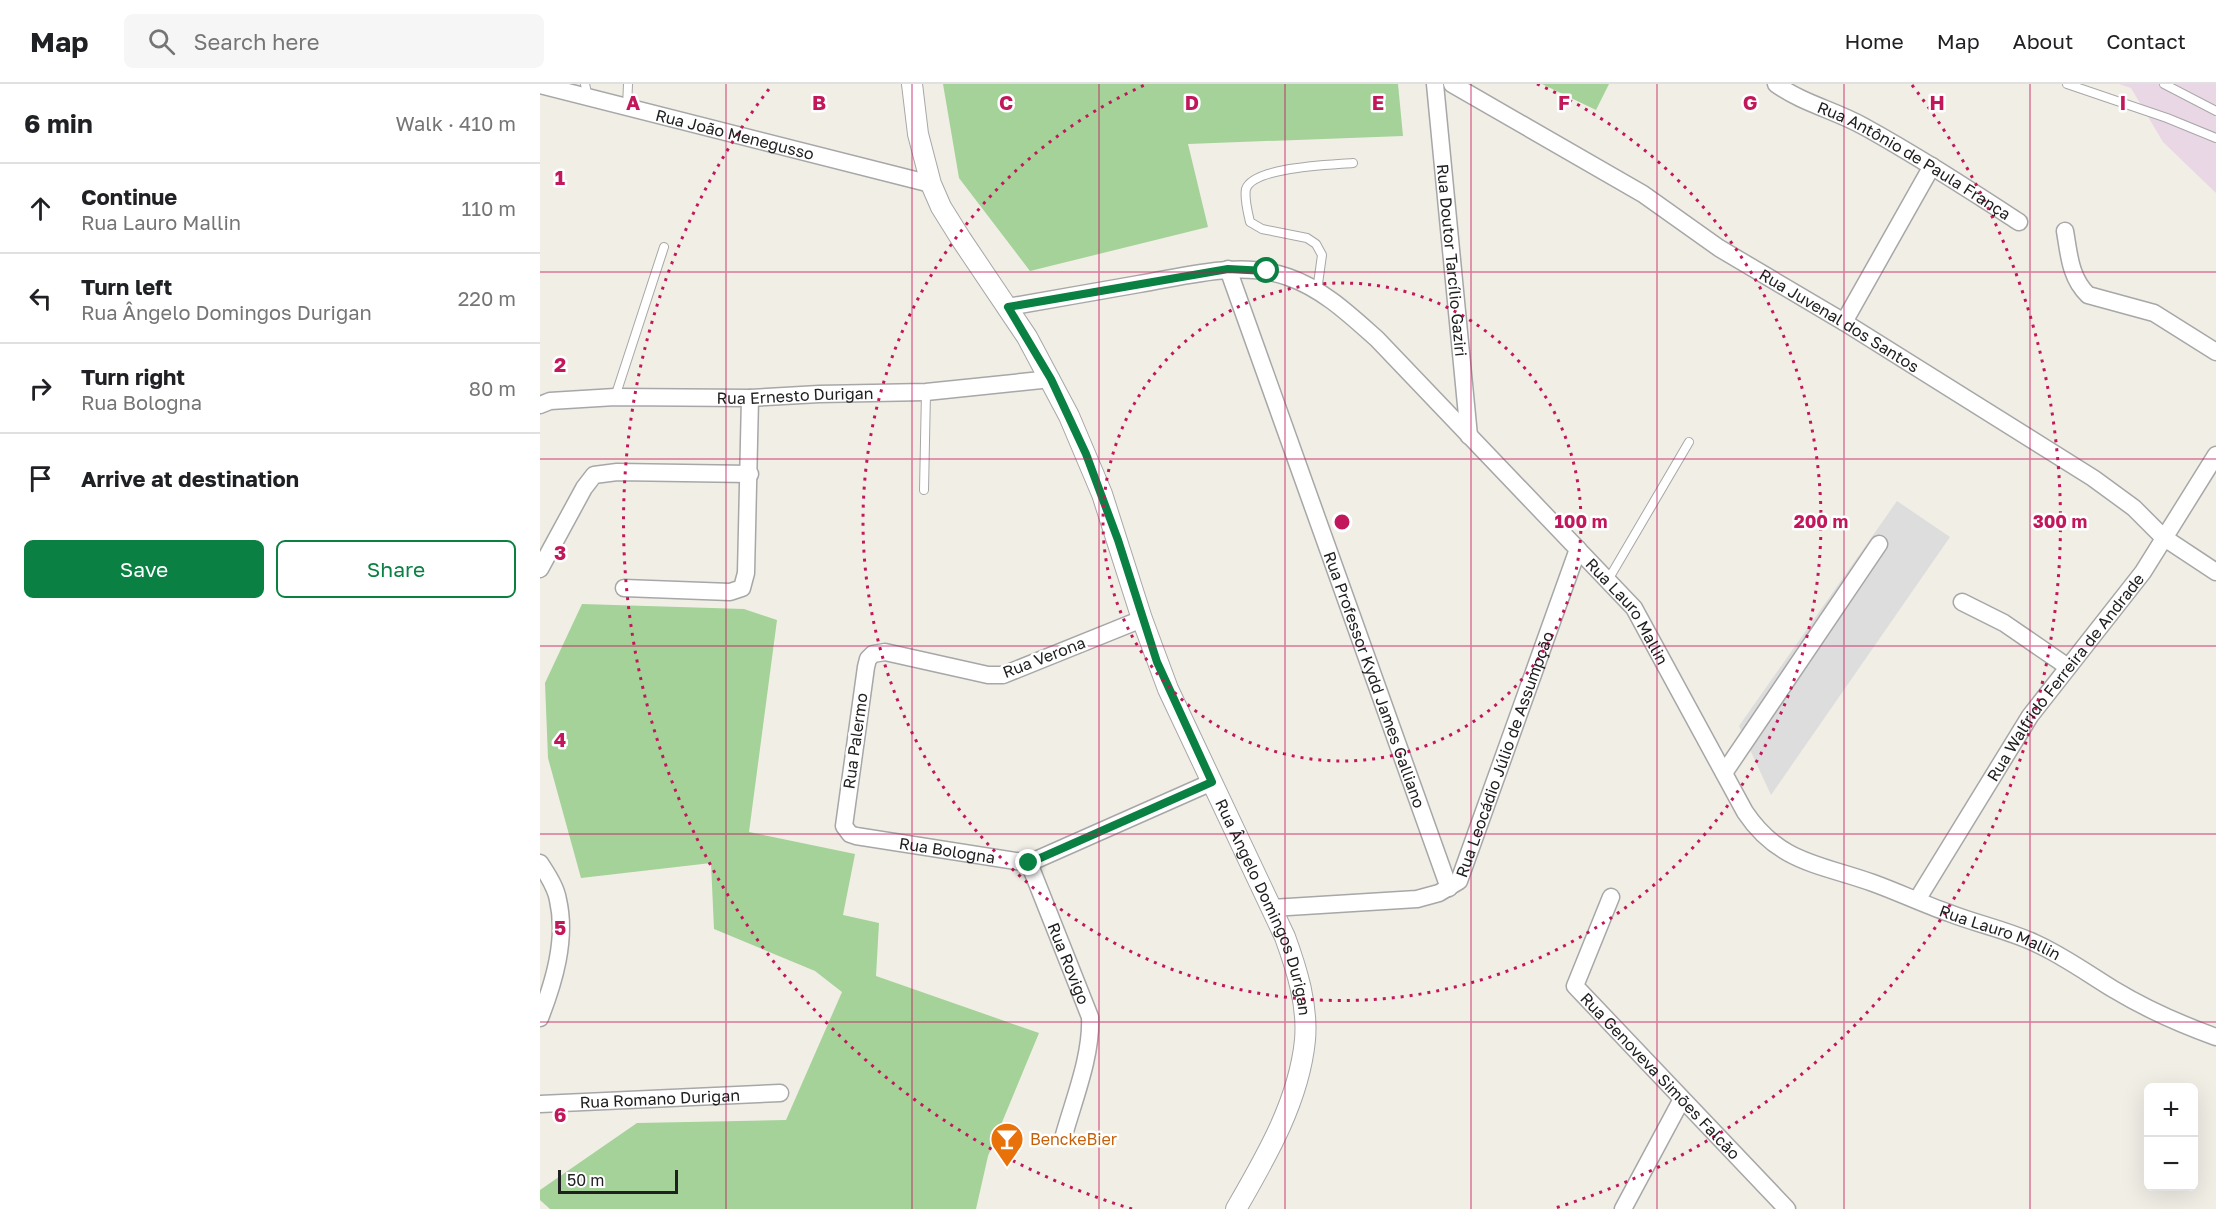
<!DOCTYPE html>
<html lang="en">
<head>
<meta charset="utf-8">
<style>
	body { margin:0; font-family:"Golos Text",sans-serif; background:#f6f6f6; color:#202124 }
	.controls { position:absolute; right:18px; bottom:18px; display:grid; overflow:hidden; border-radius:9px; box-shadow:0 6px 24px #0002 }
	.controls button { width:54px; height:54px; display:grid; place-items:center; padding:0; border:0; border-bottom:2px solid #e0e0e0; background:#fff; color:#202124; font:30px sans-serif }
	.scale { position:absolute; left:18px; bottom:15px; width:120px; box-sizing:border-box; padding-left:6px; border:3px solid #202020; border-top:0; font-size:16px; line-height:21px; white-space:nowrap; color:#202020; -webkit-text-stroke:4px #fff; paint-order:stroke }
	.stop { position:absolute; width:18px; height:18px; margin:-14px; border:4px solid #0b8043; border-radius:50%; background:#fff }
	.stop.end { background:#0b8043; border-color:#fff; box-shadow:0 2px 6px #0008 }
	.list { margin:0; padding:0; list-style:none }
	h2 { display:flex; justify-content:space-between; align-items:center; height:78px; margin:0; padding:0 24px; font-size:26px }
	h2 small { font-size:20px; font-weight:400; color:#757577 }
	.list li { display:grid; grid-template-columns:39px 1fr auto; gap:18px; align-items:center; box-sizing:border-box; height:90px; padding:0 24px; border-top:2px solid #e0e0e0 }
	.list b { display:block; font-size:22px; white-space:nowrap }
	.list p { margin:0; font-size:20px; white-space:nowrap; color:#757577 }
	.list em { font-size:20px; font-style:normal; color:#757577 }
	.actions { display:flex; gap:12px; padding:18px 24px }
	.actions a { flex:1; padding:14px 0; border:2px solid #0b8043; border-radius:9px; text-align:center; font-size:21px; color:#0b8043 }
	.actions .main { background:#0b8043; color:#fff }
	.icon { flex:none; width:33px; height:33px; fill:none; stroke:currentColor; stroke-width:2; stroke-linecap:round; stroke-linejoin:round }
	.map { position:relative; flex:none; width:1676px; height:1125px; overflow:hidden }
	header { display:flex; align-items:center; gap:36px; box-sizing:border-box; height:84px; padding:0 30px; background:#fff; border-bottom:2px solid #e0e0e0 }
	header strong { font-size:28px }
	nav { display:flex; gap:33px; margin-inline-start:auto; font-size:21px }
	.search { width:420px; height:54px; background:#f6f6f6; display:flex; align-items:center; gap:15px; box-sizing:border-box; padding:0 21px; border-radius:9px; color:#757577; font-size:22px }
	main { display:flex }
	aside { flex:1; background:#fff }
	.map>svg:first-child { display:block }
	.residential { fill:#dedddd }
	.industrial { fill:#ead7e5 }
	.forest { fill:#a4d298 }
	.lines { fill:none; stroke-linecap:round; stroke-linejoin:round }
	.service-casing { stroke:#a7a7a7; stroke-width:10 }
	.minor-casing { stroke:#a7a7a7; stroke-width:19 }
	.tertiary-casing { stroke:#a7a7a7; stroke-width:22 }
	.service { stroke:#fff; stroke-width:8 }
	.minor { stroke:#fff; stroke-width:16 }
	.tertiary { stroke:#fff; stroke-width:20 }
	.route { stroke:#0b8043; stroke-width:8 }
	.grid { fill:none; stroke:#c2185b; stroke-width:1.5; stroke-opacity:0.55 }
	.ring { fill:none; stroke:#c2185b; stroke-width:3; stroke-dasharray:3 6 }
	.labels { text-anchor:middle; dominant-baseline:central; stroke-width:5; stroke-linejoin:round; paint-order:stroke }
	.street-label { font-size:16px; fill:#202020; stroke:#fff }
	.food-label { font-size:16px; fill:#c56008; stroke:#fff; text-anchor:start }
	.grid-label { font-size:20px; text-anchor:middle; font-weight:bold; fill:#c2185b; stroke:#fff; stroke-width:5; stroke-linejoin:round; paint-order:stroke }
	.centre { fill:#c2185b; stroke:#fff; stroke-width:3 }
	.ring-label { font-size:18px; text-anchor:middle; font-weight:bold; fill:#c2185b; stroke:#fff; stroke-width:5; stroke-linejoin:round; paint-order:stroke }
</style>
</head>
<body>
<header>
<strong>Map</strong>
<div class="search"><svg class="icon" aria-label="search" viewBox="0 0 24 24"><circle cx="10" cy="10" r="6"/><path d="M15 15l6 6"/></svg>Search here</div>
<nav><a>Home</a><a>Map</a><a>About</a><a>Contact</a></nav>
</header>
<main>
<aside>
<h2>6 min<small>Walk · 410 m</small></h2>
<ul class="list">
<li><svg class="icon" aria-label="ahead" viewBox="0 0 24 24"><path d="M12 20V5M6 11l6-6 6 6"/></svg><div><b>Continue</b><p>Rua Lauro Mallin</p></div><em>110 m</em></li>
<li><svg class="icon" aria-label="left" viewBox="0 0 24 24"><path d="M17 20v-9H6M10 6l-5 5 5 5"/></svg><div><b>Turn left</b><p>Rua Ângelo Domingos Durigan</p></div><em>220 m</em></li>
<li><svg class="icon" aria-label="right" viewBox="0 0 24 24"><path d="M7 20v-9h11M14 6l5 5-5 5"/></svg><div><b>Turn right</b><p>Rua Bologna</p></div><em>80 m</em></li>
<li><svg class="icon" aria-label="arrive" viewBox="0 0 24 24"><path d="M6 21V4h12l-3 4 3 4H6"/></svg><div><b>Arrive at destination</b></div></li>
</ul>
<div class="actions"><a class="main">Save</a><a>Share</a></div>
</aside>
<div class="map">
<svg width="1676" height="1125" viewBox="0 0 1676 1125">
	<rect width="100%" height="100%" fill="#f1eee6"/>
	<polygon class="residential" points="1357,417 1410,453 1231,711 1199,642"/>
	<polygon class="industrial" points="1579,0 1676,0 1676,109 1623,58 1591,4"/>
	<g class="forest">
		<polygon points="403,0 858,0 863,52 648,60 668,143 490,187 419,94"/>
		<polygon points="1002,0 1069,0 1056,26"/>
		<polygon points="42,520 204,525 237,536 209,748 315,770 303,831 339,839 336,892 499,949 448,1072 436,1125 10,1125 0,1116 0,1106 97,1039 246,1036 302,908 275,887 174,845 171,779 41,794 8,674 5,599"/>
	</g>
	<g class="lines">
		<g class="service-casing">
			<g id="service">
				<polyline points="45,0 48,13"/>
				<polyline points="1527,0 1627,34 1676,54"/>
				<polyline points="1624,0 1676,27"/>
				<polyline points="87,23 88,0"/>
				<path d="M777,207l5,-36 -6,-11 -9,-6 -45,-9 -12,-7c-2,-9 -6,-24 -4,-33 7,-22 85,-24 107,-26"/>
				<polyline points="75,313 124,163"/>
				<polyline points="384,406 386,308"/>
				<polyline points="1068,496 1149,358"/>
			</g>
		</g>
		<g class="minor-casing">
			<g id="minor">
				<path id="s1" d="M895,0l34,352"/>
				<path id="s2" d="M912,0l191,110 76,54 125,74 249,156 41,30 29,29 53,35"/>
				<path id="s3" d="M1236,0c26,19 58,26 87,42 53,29 105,63 156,96"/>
				<path id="s4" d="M0,1l391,99"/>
				<path d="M1525,147c4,23 5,47 23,64l66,18 62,39"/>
				<path id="s5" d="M688,185l221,619"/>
				<path id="s6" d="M468,223c44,-8 87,-15 131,-23 48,-8 101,-24 149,-7 35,12 62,38 89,62l257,269 111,204c34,51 75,52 128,71 25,9 50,21 76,30 28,11 58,17 86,30 27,12 52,30 78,46 33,20 67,35 103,48"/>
				<polyline points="1304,238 1392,82"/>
				<path id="s7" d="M0,321l10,-4 65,-4 135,1 69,-4 107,-2 125,-13"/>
				<polyline points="0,485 44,404 54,391 77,388 210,390"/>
				<polyline points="84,504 190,508 202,504 206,489 210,314"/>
				<polyline points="1422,518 1464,539 1528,583"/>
				<path id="s8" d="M602,535l-139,56h-15l-103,-23 -12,2 -5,5 -2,8 -22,159 6,8 6,2 173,27 183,-81"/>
				<polyline points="1184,689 1339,460"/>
				<path d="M0,779c7,11 16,24 18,37 9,39 -4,82 -18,118"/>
				<path id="s9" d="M489,779l61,154c2,38 -16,82 -26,118"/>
				<path id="s10" d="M1071,813l-36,89 212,223"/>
				<path id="s11" d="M1377,816l113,-184 113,-144 73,-117"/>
				<path id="s12" d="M732,824l145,-9 22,-6 20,-12 119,-332"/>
				<path id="s13" d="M0,1020l240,-11"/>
				<polyline points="1083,1125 1142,1015"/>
			</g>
		</g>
		<g class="tertiary-casing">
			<g id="tertiary">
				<path id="s14" d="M372,0l6,50 13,50 10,23 20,32 66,98 42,79 33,78 40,125 26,70 117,248c12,33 23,68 20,103 -6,61 -39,117 -69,169"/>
			</g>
		</g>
		<use href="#service" class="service"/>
		<use href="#minor" class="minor"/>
		<use href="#tertiary" class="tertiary"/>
	</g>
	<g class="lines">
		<polyline class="route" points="489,779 672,698 617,578 578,456 546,370 511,295 468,223 688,185 727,187"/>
	</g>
	<path class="grid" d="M186,0v1125M372,0v1125M559,0v1125M745,0v1125M931,0v1125M1117,0v1125M1304,0v1125M1490,0v1125M0,188h1676M0,375h1676M0,562h1676M0,750h1676M0,938h1676"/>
	<g class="ring">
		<circle cx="802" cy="438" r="239"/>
		<path d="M997 0A479 479 0 1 1 607 0"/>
		<path d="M592 1125A718 718 0 0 1 232 1M1372 1A718 718 0 0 1 1012 1125"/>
	</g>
	<defs>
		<g id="bar-pin" transform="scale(1.725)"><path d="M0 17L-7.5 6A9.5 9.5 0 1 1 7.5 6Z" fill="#e8710a" stroke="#fff"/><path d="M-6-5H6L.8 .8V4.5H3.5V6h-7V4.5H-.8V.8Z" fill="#fff"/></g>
	</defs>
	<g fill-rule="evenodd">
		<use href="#bar-pin" x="467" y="1055"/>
	</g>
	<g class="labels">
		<g class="street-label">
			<text stroke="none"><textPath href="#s4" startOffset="201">Rua João Menegusso</textPath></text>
			<text stroke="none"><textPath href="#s3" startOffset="158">Rua Antônio de Paula França</textPath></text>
			<text stroke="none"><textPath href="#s1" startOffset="177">Rua Doutor Tarcílio Gaziri</textPath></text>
			<text stroke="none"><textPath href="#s2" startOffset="454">Rua Juvenal dos Santos</textPath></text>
			<text stroke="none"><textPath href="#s7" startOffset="256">Rua Ernesto Durigan</textPath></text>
			<text stroke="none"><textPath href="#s6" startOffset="764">Rua Lauro Mallin</textPath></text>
			<text transform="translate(504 573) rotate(-21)">Rua Verona</text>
			<text stroke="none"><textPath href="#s11" startOffset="268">Rua Walfrido Ferreira de Andrade</textPath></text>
			<text stroke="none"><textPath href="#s5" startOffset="436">Rua Professor Kydd James Galliano</textPath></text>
			<text transform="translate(315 657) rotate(-82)">Rua Palermo</text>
			<text stroke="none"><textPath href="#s12" startOffset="326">Rua Leocádio Júlio de Assumpção</textPath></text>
			<text stroke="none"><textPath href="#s8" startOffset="567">Rua Bologna</textPath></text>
			<text stroke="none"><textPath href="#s14" startOffset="902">Rua Ângelo Domingos Durigan</textPath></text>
			<text stroke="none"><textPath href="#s6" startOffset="1284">Rua Lauro Mallin</textPath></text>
			<text stroke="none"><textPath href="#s9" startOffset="108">Rua Rovigo</textPath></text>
			<text stroke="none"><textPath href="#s10" startOffset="220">Rua Genoveva Simões Falcão</textPath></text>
			<text stroke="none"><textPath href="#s13" startOffset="120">Rua Romano Durigan</textPath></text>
		</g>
		<g class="food-label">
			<text x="490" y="1055">BenckeBier</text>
		</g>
	</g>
	<g class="grid-label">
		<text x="93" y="26">A</text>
		<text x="279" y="26">B</text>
		<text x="466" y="26">C</text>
		<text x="652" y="26">D</text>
		<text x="838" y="26">E</text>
		<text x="1024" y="26">F</text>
		<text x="1210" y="26">G</text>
		<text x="1397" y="26">H</text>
		<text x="1583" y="26">I</text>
		<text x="20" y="101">1</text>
		<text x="20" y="288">2</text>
		<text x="20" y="476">3</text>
		<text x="20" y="663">4</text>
		<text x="20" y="851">5</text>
		<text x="20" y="1038">6</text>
	</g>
	<circle cx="802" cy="438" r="9" class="centre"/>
	<g class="ring-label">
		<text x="1041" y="444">100 m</text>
		<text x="1281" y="444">200 m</text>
		<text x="1520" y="444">300 m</text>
	</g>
</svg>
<div class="controls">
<button>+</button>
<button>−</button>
</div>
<div class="scale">50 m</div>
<div class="stop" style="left:727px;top:187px"></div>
<div class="stop end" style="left:489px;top:779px"></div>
</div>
</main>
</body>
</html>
